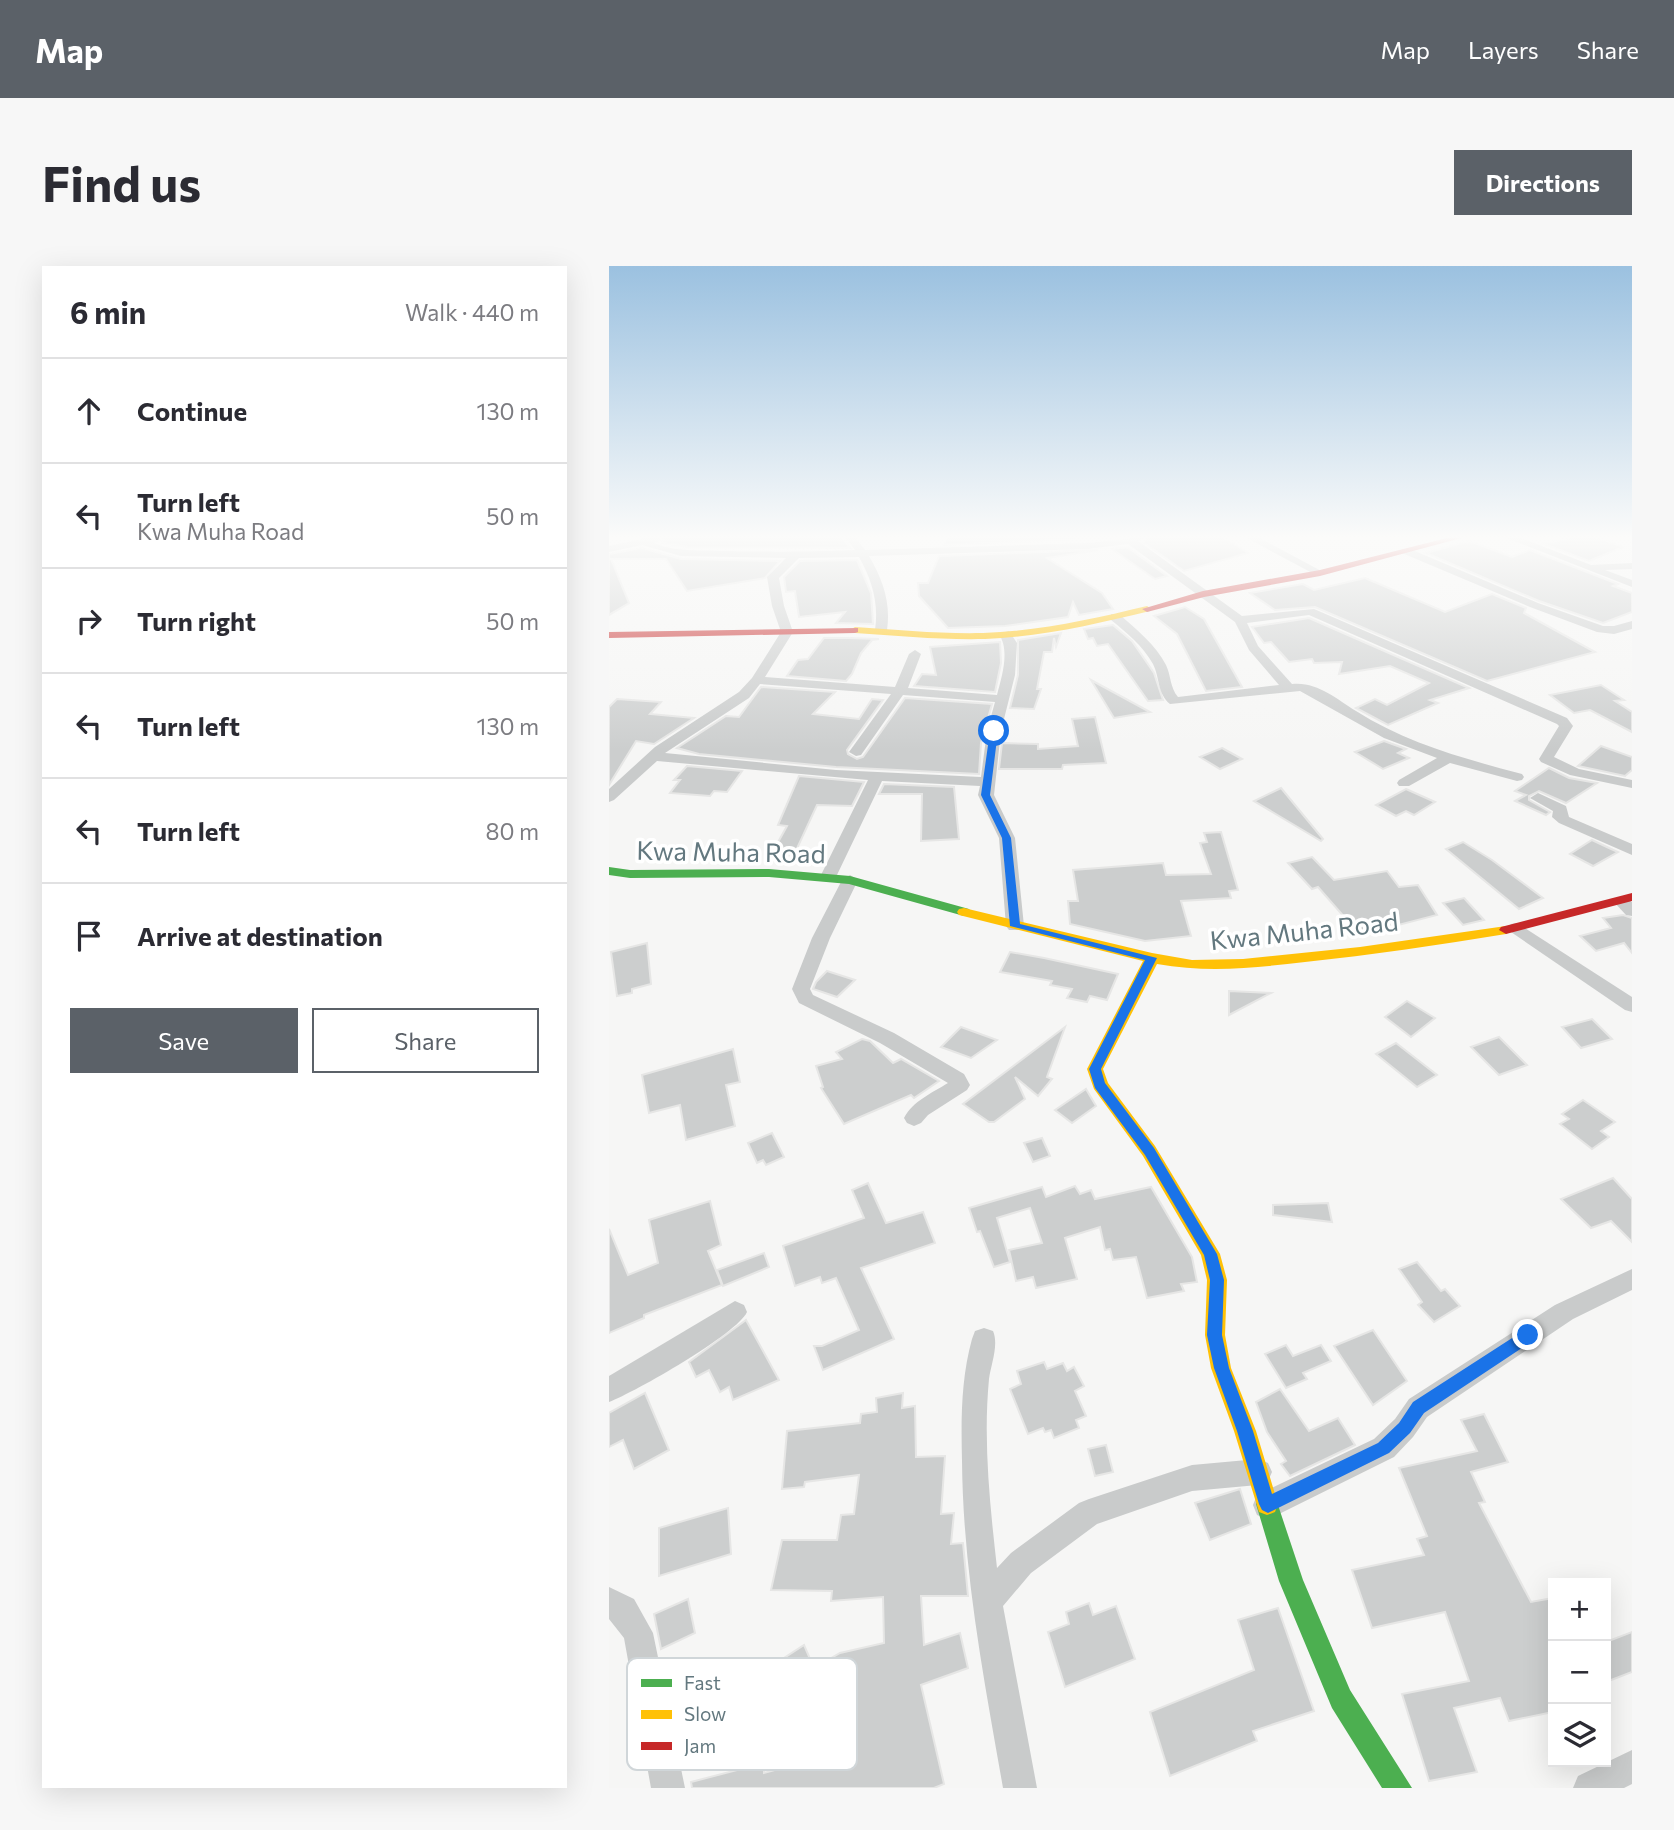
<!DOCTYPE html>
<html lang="en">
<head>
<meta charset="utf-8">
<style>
	body { margin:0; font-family:Commissioner,sans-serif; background:#f7f7f7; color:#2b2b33 }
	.controls { position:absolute; right:21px; bottom:21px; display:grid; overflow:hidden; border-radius:0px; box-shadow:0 7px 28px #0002 }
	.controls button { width:63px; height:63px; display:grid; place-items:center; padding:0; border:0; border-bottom:2px solid #e1e1e2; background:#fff; color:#2b2b33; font:35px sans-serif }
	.stop { position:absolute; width:21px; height:21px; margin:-16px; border:5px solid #1a73e8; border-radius:50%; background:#fff }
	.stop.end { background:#1a73e8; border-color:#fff; box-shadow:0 2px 7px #0008 }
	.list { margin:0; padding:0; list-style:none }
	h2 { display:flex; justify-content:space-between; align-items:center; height:91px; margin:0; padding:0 28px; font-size:30px }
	h2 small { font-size:23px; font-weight:400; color:#7c7c81 }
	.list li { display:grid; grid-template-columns:46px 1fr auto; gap:21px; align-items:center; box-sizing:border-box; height:105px; padding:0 28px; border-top:2px solid #e1e1e2 }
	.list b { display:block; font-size:26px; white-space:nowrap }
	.list p { margin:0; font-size:23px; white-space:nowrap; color:#7c7c81 }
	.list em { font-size:23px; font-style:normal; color:#7c7c81 }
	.actions { display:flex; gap:14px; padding:21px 28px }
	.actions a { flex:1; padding:16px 0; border:2px solid #5b6168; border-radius:0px; text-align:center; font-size:24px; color:#5b6168 }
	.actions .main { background:#5b6168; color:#fff }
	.icon { flex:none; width:38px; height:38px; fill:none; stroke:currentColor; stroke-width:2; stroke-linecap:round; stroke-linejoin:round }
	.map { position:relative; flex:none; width:1023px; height:1522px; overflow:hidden; border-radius:0px }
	header { display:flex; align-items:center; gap:42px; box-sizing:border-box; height:98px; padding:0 35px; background:#5b6168; color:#fff }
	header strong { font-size:33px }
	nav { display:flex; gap:38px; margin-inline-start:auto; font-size:24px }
	.intro { display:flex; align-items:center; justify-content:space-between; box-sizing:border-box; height:168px; padding:0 42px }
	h1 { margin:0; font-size:49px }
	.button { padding:18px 32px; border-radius:0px; background:#5b6168; color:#fff; font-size:24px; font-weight:700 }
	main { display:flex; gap:42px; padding:0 42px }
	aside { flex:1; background:#fff; border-radius:0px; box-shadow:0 7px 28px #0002 }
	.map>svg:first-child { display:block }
	.building { fill:#cccece; stroke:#e6e6e5; stroke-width:2 }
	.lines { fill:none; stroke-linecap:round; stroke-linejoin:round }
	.street { fill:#c9cbcb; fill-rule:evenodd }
	.fast { fill:#4caf50; fill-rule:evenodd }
	.slow { fill:#ffc107; fill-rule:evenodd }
	.jam { fill:#c62828; fill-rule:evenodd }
	.route { fill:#1a73e8 }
	.labels { text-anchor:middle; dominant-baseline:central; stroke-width:7; stroke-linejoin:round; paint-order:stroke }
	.street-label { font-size:26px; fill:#63787f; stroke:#fff }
	.key { fill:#fff; stroke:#d0d6d9; stroke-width:2 }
	.key-label { font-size:19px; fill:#63787f }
</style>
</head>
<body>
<header>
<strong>Map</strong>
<nav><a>Map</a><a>Layers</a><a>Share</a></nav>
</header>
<div class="intro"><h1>Find us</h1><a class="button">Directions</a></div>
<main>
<aside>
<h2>6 min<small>Walk · 440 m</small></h2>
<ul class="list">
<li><svg class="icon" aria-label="ahead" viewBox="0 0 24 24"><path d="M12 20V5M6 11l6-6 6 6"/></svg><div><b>Continue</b></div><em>130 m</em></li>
<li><svg class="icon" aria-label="left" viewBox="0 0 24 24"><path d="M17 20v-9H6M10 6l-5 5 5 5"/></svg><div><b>Turn left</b><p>Kwa Muha Road</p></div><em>50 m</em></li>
<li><svg class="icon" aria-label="right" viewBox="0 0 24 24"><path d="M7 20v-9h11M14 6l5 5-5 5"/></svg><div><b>Turn right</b></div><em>50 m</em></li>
<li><svg class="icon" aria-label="left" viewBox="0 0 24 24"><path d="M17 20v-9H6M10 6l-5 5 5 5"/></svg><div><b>Turn left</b></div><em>130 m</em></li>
<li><svg class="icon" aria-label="left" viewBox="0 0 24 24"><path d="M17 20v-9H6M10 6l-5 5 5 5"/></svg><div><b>Turn left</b></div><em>80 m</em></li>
<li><svg class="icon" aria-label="arrive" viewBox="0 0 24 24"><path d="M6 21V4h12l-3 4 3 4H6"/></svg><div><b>Arrive at destination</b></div></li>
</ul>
<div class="actions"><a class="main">Save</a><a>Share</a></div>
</aside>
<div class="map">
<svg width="1023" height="1522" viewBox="0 0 1023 1522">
	<rect width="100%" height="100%" fill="#f6f6f5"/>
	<g class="building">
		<polygon points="54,271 233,271 241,282 79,281 53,277"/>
		<polygon points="338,271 512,271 335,279"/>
		<polygon points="540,271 614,271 639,287 575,305 534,276"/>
		<polygon points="964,271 990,272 1014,281 980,295 935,278"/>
		<polygon points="860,275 903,291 921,284 1009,318 1004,320 1023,327 1023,346 994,357 930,335 817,287"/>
		<polygon points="518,281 558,310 546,313 503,283"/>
		<polygon points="33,282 72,293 171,295 156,312 78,325 57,293 2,293 20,337 0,349 0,288"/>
		<polygon points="489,284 438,292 493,327 504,343 470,349 464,336 459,351 396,360 339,362 310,330 309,317 319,317 330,290"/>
		<polygon points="248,294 262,327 264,358 227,357 236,346 190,351 186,325 177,326 175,311 191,295"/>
		<polygon points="756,312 836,346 883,328 917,342 915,347 986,386 878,415 706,341 666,344 641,327 694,318 705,324"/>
		<polygon points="576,341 595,353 633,421 597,425 568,368 545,350"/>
		<polygon points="700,352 860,422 821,434 829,437 779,459 747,442 766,433 778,439 820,417 781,400 730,408 733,396 705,397 703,393 680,396 662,376 655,377 643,361"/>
		<polygon points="504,359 523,375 545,407 554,434 539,435 499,378 488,380 484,372 479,373 475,363"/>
		<polygon points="452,367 447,381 445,372 443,386 435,386 428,423 432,423 425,443 401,442 409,409 409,374"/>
		<polygon points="215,372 239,372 270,373 263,374 252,387 243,408 237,415 178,410 189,394 199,393"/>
		<polygon points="391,376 392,397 386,426 305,420 313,408 327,409 321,381"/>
		<polygon points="482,414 541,446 505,452"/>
		<polygon points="992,419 1015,434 1006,435 1023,446 1023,466 981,444 965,447 941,429"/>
		<polygon points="152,421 226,426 204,448 250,453 263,433 274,434 238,484 239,488 248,493 254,491 296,432 383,438 372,477 370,508 227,501 90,488 68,482 117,450 130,451"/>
		<polygon points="8,433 52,436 41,448 85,452 45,478 27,475 0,519 0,441"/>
		<polygon points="486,451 497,497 454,499 453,503 390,503 393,477 429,478 429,483 469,480 463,453"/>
		<polygon points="775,475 797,483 789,487 800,492 774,503 746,486"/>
		<polygon points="992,480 1023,491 1023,504 1016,510 969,500"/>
		<polygon points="613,482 633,493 611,503 591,491"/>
		<polygon points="78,500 133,505 118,526 105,525 101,530 61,527 71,514 65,514"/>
		<polygon points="940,502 960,512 988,517 957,537 930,525 920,530 920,534 941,546 937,549 906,535 917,529 906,525"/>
		<polygon points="190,510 255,516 243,540 208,539 185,589 163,587 178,560 169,559"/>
		<polygon points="275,518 345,521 350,573 312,575 313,528 270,528"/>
		<polygon points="672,522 714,573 712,575 645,535"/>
		<polygon points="797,523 826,536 805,549 797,545 787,550 767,539"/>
		<polygon points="612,566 629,624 620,625 622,632 572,635 582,670 536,675 461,658 459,635 469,635 464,604 554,597 557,609 602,608 591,577 598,576 595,567"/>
		<polygon points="983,574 1000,582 1009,586 984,600 961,588"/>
		<polygon points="854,576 883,594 934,632 910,643 837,583"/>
		<polygon points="703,591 725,614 778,605 790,621 809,619 828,649 751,669 709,621 703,623 679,597"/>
		<polygon points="855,632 875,654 854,659 834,637"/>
		<polygon points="1014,649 1023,652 1023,687 1015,677 987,685 971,670 1002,662 994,652"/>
		<polygon points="38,677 42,718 23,723 23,727 8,730 2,686"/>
		<polygon points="401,686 435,692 509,708 498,734 481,730 478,736 458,732 463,723 441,719 443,715 391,706"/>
		<polygon points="218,705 246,714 228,731 204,723 207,716"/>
		<polygon points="620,725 662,727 620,749"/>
		<polygon points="798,735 826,752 802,771 776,751"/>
		<polygon points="983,753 1003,773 972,782 953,761"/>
		<polygon points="352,761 388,774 362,792 332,781"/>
		<polygon points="456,761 438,811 443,813 429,830 406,811 416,833 385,856 380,856 354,838"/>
		<polygon points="890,771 918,799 890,809 862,781"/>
		<polygon points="253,773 261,775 284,797 292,793 330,815 305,832 302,829 235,858 212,822 214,821 207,800 233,793 227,786"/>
		<polygon points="787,777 828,809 808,821 767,788"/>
		<polygon points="124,783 131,816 117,819 126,860 77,874 71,839 40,847 33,809"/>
		<polygon points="477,823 487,840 463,857 446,844"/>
		<polygon points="974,834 1006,856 992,865 1000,871 983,883 951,858 960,853 953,848"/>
		<polygon points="163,867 175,891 157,899 154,894 148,897 139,877"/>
		<polygon points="433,872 441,890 424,896 415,877"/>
		<polygon points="1004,912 1023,933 1023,976 1002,955 982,962 952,933"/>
		<polygon points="259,917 277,957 314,946 326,977 252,1002 285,1073 214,1104 205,1080 213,1080 250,1064 227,1012 213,1017 211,1011 186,1020 174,980 255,952 243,924"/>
		<polygon points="466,920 471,928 482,924 486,933 542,921 583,991 588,1016 572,1018 575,1025 538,1032 527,991 504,994 501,983 496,984 491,961 456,972 468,1013 427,1022 424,1011 407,1015 400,984 433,977 421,942 388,952 401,996 385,1001 371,965 368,966 360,942 433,921 437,931"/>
		<polygon points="101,935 112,979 99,985 113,1019 35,1049 35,1052 0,1067 0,963 19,1009 49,997 40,954"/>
		<polygon points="719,937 723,956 664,949 664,939"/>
		<polygon points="155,987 160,1001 114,1020 108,1004"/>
		<polygon points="808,996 832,1025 836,1023 851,1040 825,1056 809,1039 813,1036 790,1003"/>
		<polygon points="137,1054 170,1114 124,1134 120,1121 111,1126 100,1104 87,1111 80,1096"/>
		<polygon points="764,1064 798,1115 764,1139 725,1080"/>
		<polygon points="677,1079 684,1090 712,1079 722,1095 694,1107 698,1113 677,1122 656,1088"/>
		<polygon points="435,1096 438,1103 454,1097 458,1105 465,1101 475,1120 466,1125 477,1150 467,1154 470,1162 445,1172 442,1164 436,1166 434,1162 419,1168 401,1123 412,1118 408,1105"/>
		<polygon points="671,1123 700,1165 729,1152 746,1179 681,1210 672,1198 677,1195 658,1166 647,1136"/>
		<polygon points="36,1127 60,1184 25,1203 14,1174 0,1181 0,1147"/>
		<polygon points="294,1127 293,1142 306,1140 307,1191 336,1190 332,1248 345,1247 342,1278 354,1277 359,1330 312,1330 315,1379 351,1367 359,1402 312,1419 335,1518 325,1522 83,1522 82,1516 155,1497 155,1507 195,1496 185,1445 176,1449 168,1422 178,1417 169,1396 195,1379 205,1402 231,1387 275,1377 274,1331 222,1335 223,1325 162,1324 173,1274 228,1274 232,1249 245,1248 250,1209 196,1216 195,1221 173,1223 178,1165 251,1157 252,1148 268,1146 267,1132"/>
		<polygon points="875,1148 899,1196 862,1206 876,1236 870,1237 922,1336 944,1332 944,1446 900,1455 891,1432 845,1442 868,1506 820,1515 793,1428 860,1415 836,1346 763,1362 743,1304 815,1289 808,1273 818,1270 790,1202 868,1185 852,1154"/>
		<polygon points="497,1179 504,1206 486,1210 479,1183"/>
		<polygon points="631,1223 642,1258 601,1274 586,1237"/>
		<polygon points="119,1242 122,1288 50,1310 50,1262"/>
		<polygon points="79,1333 86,1367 52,1383 45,1348"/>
		<polygon points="480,1337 484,1349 507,1340 526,1393 456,1421 439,1366 460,1358 457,1346"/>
		<polygon points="669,1342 705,1445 644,1465 648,1475 561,1510 541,1446 645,1404 629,1354"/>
		<polygon points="1023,1366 1023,1406 997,1416 997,1376"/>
	</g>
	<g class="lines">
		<g class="street">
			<path d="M42,271h9v4l-6,2c21,9 46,7 70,8 43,1 87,1 131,-1l-10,-13h10l10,13 222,-7 60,-6 -9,4 104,75 72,-7 253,109 6,8 -19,31 25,12 53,11v8l-62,-13 -29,-13 -2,-3 20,-33 -2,-2 -248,-109 -62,8 11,23 34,38c24,-3 45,15 64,27 50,32 109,48 166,63l2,3 -2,3 -5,1 -67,-18 -41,23h-10l-2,-3 2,-3 38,-22 -53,-20 -84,-47 -130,13c-13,-11 -10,-26 -17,-40 -10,-18 -27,-32 -42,-44v-6h8c17,15 37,31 47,51 5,10 4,23 12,32l101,-12 -30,-35 -14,-28 -107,-78 -41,5 -218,7c14,24 22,47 18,74l-6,4 -6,-4c4,-27 -3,-50 -16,-73l-60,1 -20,20 5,28 9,26 -28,45 130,10 14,-33 6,-4 6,4 -13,34 89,7c5,-19 13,-44 2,-61l10,-3 8,12 -2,32 -14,56 -7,64 21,43 9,88 -3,4h-12l-3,-4 -7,-88 -21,-43 2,-9 -98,-5 -46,96 -8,5 -8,-5 48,-97 -211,-19 -43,39 -5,2v-13l46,-42 84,-55 13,-14 29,-46 -9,-26 -5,-29 19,-19 -105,-2 -39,-11 -33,7v-6zM151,418l131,10 -42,58 7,4 5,-1 42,-60 92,7 -8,29 -6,46 -145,-7 -171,-17 84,-55z"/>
			<polygon points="636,271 649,271 716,307 707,309"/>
			<polygon points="895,271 909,271 982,299 1023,297 1023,303 996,304 1023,314 1023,321"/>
			<polygon points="793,283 801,283 929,337 994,360 1005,360 1023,355 1023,363 1005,368 988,366 921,341 793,287"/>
			<polygon points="929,527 957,540 960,551 1023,578 1023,589 950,557 943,551 944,545 921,532"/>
			<path d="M241,609l8,5 -28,58 -20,51 3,6 81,38 70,41 6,11 -3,5 -39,25 -7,8 -7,3 -7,-3 -3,-5c9,-17 28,-25 44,-35l-68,-40 -81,-40 -7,-14 20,-51 30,-58z"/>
			<polygon points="1013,631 1023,636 1023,650 1017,649 1005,636"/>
			<polygon points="908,657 1023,731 1023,746 1016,744 902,666 899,662 902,658"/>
			<polygon points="1023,1003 1023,1024 964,1053 818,1151 804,1171 785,1191 668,1249 658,1253 648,1249 644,1239 648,1229 765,1173 786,1153 800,1133 946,1039"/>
			<path d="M126,1035l9,4 3,7c-10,22 -112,80 -138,90v-26z"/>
			<path d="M375,1062l9,3c6,14 -2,33 -4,48 -6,62 1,127 8,189l14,-15 68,-50 10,-4 103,-34 66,-6 10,4 4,9 -4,9 -10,4 -66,6 -95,33 -66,49 -28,33 34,182h-34c-19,-109 -40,-216 -41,-327 -1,-42 -1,-82 10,-122l3,-8z"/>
			<polygon points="0,1321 25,1333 44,1367 76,1522 42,1522 15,1372 0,1353"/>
			<polygon points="1023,1484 1023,1518 1015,1522 964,1522 969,1510"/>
		</g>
		<g class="fast">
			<polygon points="0,601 21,604 160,603 241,610 360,643 362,646 355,650 240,618 160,611 21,612 0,609"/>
			<polygon points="658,1227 666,1230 694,1314 741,1424 803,1522 773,1522 723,1442 670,1315 647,1238 650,1230"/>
		</g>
		<g class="slow">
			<path d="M538,340l5,3 -2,2c-54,13 -109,26 -165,28 -43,1 -87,-3 -130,-6l-5,-3 5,-3c43,3 86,7 128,6 56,-2 110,-14 164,-27z"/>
			<path d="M355,642l188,45 40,7 51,-1 117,-12 146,-21 7,4 -7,4c-67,11 -134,21 -201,28 -51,6 -97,11 -148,2l-54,105 5,14 47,63 65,108 7,26 -2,55 6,33 25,63 22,73 -3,8 -8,3 -8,-3 -25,-81 -23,-63 -6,-33 2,-55 -6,-25 -58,-99 -49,-67 -7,-20 56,-108 -184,-46 -2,-3 2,-3z"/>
		</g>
		<g class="jam">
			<polygon points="842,271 856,271 711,310 595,331 538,346 533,343 594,325 711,304"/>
			<polygon points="249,362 249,366 246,367 0,372 0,366"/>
			<polygon points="1023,627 1023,635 897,668 890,664 892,661"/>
		</g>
	</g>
	<linearGradient id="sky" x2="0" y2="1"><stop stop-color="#9bc1e0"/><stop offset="0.56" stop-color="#fbfbfa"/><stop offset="1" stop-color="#fbfbfa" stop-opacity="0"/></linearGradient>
	<rect width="1023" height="484" fill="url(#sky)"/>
	<polygon class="route" points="385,463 389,465 381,529 402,572 411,658 548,692 492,803 496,817 545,882 608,988 615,1014 613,1069 620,1102 644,1165 663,1228 769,1177 790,1157 804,1136 914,1065 919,1063 927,1069 925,1074 815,1147 801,1167 780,1187 659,1247 653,1244 650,1238 628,1165 605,1102 598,1069 601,1014 595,989 536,889 486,822 480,803 536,694 401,660 393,572 372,529 381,465"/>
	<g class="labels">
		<g class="street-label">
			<text transform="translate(122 585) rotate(1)">Kwa Muha Road</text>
			<text transform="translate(695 664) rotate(-6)">Kwa Muha Road</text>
		</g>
	</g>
	<rect x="18" y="1392" width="230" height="112" rx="10" class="key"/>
	<rect x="32" y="1413" width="31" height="8" fill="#4caf50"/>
	<rect x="32" y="1444" width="31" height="9" fill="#ffc107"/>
	<rect x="32" y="1476" width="31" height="8" fill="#c62828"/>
	<g class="key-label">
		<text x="75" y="1424">Fast</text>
		<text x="75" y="1455">Slow</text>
		<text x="75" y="1487">Jam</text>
	</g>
</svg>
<div class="controls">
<button>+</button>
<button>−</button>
<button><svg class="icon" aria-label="layers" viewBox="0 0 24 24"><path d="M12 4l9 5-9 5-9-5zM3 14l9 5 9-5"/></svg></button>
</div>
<div class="stop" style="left:385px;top:465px"></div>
<div class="stop end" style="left:919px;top:1069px"></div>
</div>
</main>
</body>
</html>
